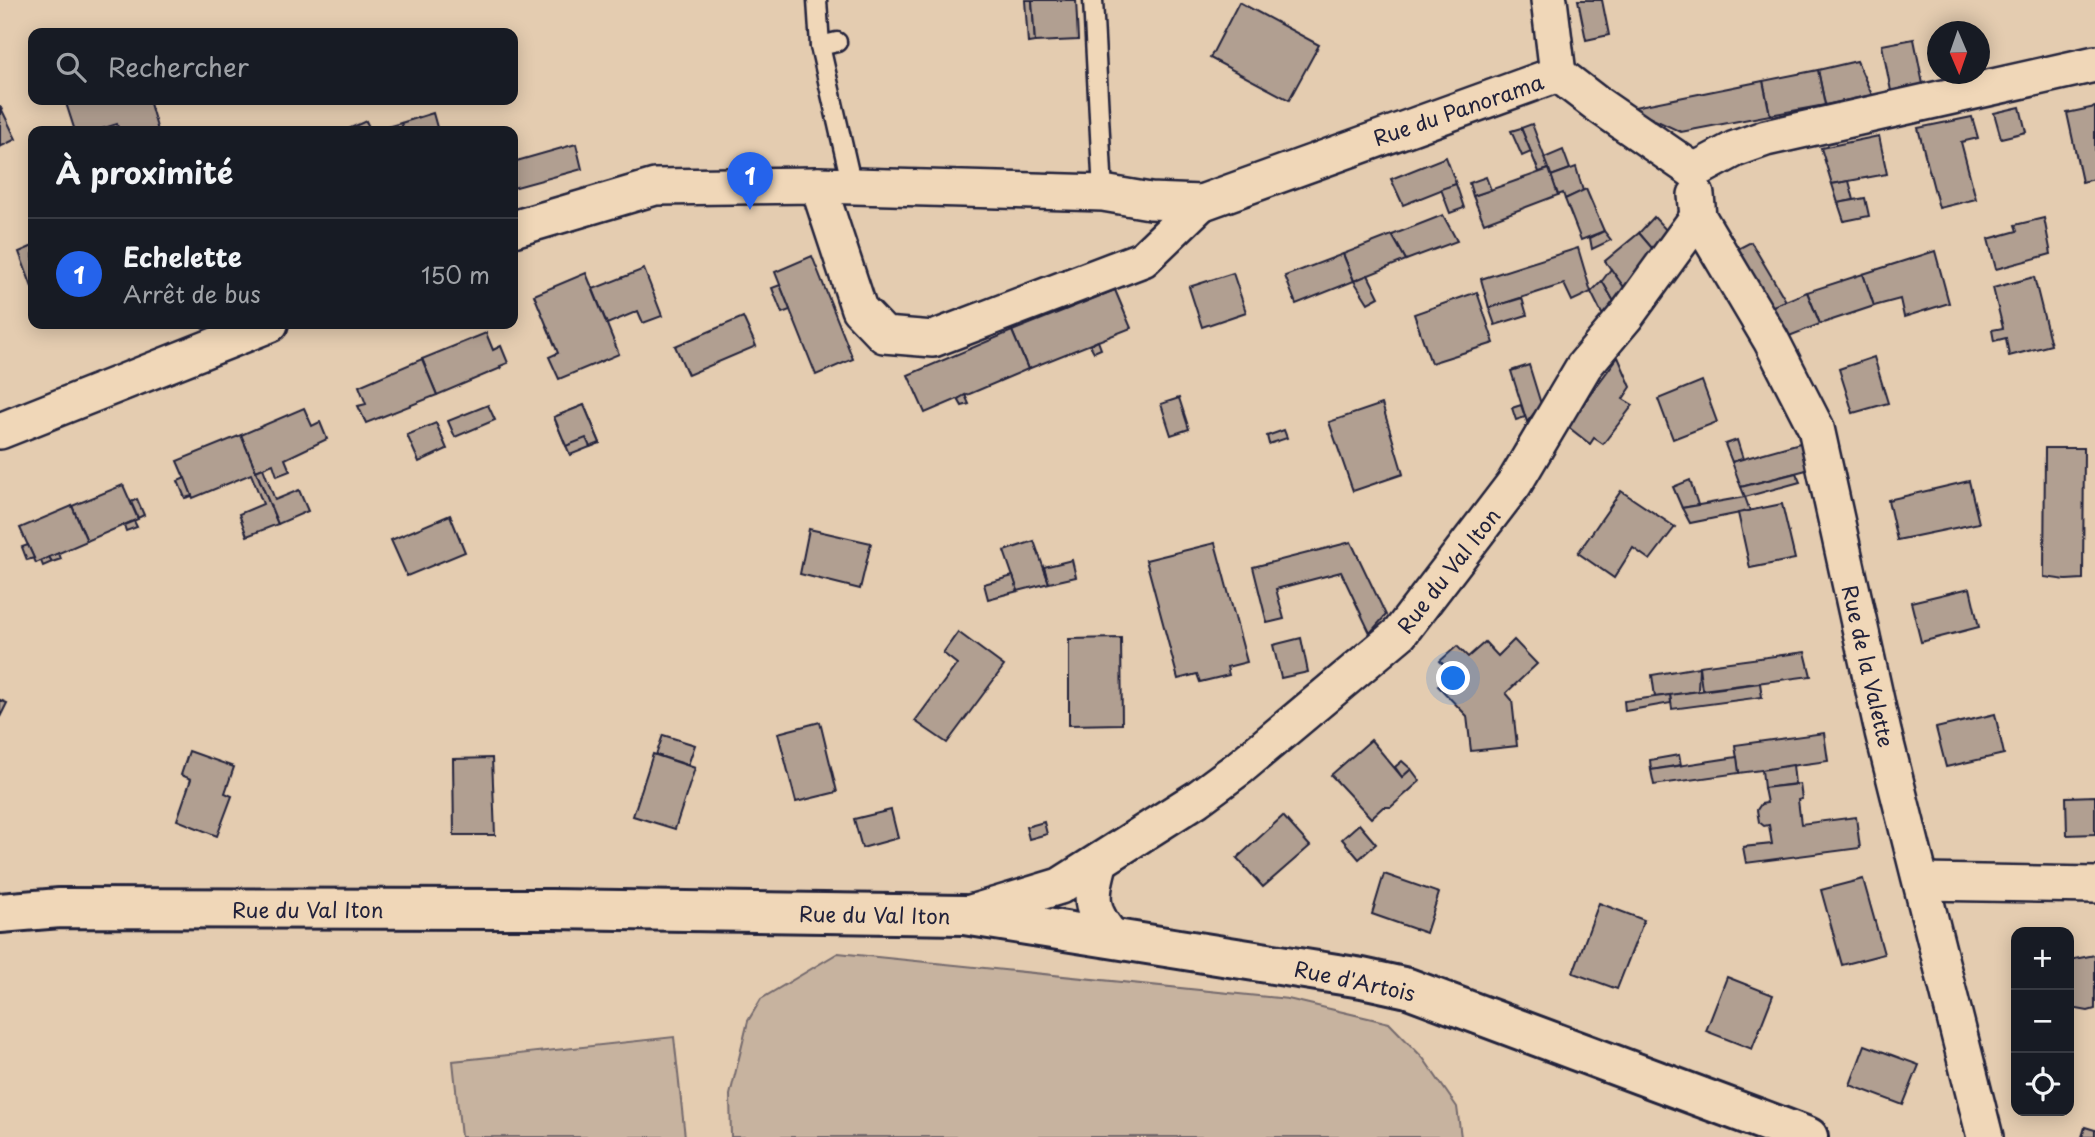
<!DOCTYPE html>
<html lang="fr">
<head>
<meta charset="utf-8">
<style>
	body { margin:0; font-family:"Playpen Sans",sans-serif; background:#20242c; color:#f1f3f6 }
	.controls { position:absolute; right:21px; bottom:21px; display:grid; overflow:hidden; border-radius:14px; box-shadow:0 4px 18px #0003 }
	.controls button { width:63px; height:63px; display:grid; place-items:center; padding:0; border:0; border-bottom:2px solid #363941; background:#171b24; color:#f1f3f6; font:35px sans-serif }
	.compass { position:absolute; left:1927px; top:21px; width:63px; height:63px; border-radius:50%; background:#171b24; box-shadow:0 4px 18px #0003; rotate:178deg }
	.you { position:absolute; left:1454px; top:679px; width:24px; height:24px; margin:-18px; border:5px solid #fff; border-radius:50%; background:#1a73e8; box-shadow:0 0 0 10px #1a73e833 }
	.badge { display:grid; place-items:center; width:46px; height:46px; border-radius:50%; background:#2563eb; color:#fff; font-size:23px; font-weight:700 }
	.pin { position:absolute; translate:-50% -58px; filter:drop-shadow(0 2px 4px #0008) }
	.pin::after { content:''; position:absolute; top:37px; width:24px; height:21px; background:inherit; clip-path:polygon(0 0,100% 0,50% 100%) }
	.list { margin:0; padding:0; list-style:none }
	h2 { display:flex; justify-content:space-between; align-items:center; height:91px; margin:0; padding:0 28px; font-size:30px }
	h2 small { font-size:23px; font-weight:400; color:#9ea1a6 }
	.list li { display:grid; grid-template-columns:46px 1fr auto; gap:21px; align-items:center; box-sizing:border-box; height:112px; padding:0 28px; border-top:2px solid #363941 }
	.list b { display:block; font-size:26px; white-space:nowrap }
	.list p { margin:0; font-size:23px; white-space:nowrap; color:#9ea1a6 }
	.list em { font-size:23px; font-style:normal; color:#9ea1a6 }
	.icon { flex:none; width:38px; height:38px; fill:none; stroke:currentColor; stroke-width:2; stroke-linecap:round; stroke-linejoin:round }
	.map { position:relative; flex:none; width:2095px; height:1137px; overflow:hidden }
	.search { position:absolute; background:#171b24; box-shadow:0 4px 18px #0003; left:28px; top:28px; width:490px; height:77px; display:flex; align-items:center; gap:18px; box-sizing:border-box; padding:0 24px; border-radius:14px; color:#9ea1a6; font-size:26px }
	.panel { position:absolute; background:#171b24; box-shadow:0 4px 18px #0003; left:28px; top:126px; width:490px; height:203px; border-radius:14px }
	.map>svg:first-child { display:block }
	.green { fill:#c7b39f; stroke:#746a6d; stroke-width:2 }
	.building { fill:#b19f91; stroke:#22223b; stroke-width:2 }
	.lines { fill:none; stroke-linecap:round; stroke-linejoin:round }
	.lane-casing { stroke:#22223b; stroke-width:23 }
	.street-casing { stroke:#22223b; stroke-width:40 }
	.secondary-casing { stroke:#22223b; stroke-width:44 }
	.lane { stroke:#f0d7b8; stroke-width:18 }
	.street { stroke:#f0d7b8; stroke-width:35 }
	.secondary { stroke:#f0d7b8; stroke-width:38 }
	.labels { text-anchor:middle; dominant-baseline:central; stroke-width:5; stroke-linejoin:round; paint-order:stroke }
	.street-label { font-size:21px; fill:#22223b; stroke:#f0d7b8 }
</style>
</head>
<body>
<div class="map">
<svg width="2095" height="1137" viewBox="0 0 2095 1137">
	<rect width="100%" height="100%" fill="#e4ccb0"/>
	<filter id="ink" filterUnits="userSpaceOnUse"><feTurbulence type="fractalNoise" baseFrequency=".0143" numOctaves="2"/><feDisplacementMap in="SourceGraphic" scale="14" xChannelSelector="R" yChannelSelector="G"/><feConvolveMatrix kernelMatrix="1 2 1 2 8 2 1 2 1" color-interpolation-filters="sRGB"/></filter>
	<g filter="url(#ink)">
		<g class="green">
			<polygon points="838,953 1288,999 1389,1023 1423,1058 1457,1107 1461,1137 731,1137 730,1095 748,1021 761,999"/>
			<polygon points="674,1037 685,1137 461,1137 453,1061"/>
		</g>
		<g class="building">
			<polygon points="1025,0 1032,0 1035,42 1028,43"/>
			<polygon points="1032,0 1076,0 1078,40 1035,42"/>
			<polygon points="1578,0 1602,0 1609,35 1586,40"/>
			<polygon points="1239,2 1319,45 1289,100 1210,58"/>
			<polygon points="1914,39 1923,84 1891,91 1882,45"/>
			<polygon points="1857,61 1872,95 1825,105 1818,70"/>
			<polygon points="1818,70 1825,105 1770,115 1763,81"/>
			<polygon points="1763,81 1770,115 1681,132 1642,114 1634,107"/>
			<polygon points="65,100 149,100 158,131 119,131 117,124 95,131 75,131"/>
			<polygon points="0,106 16,139 0,147"/>
			<polygon points="2020,107 2026,132 2001,138 1994,113"/>
			<polygon points="2095,107 2095,179 2082,182 2067,113"/>
			<polygon points="433,113 438,131 404,131 401,123"/>
			<polygon points="1972,117 1978,138 1961,142 1976,199 1939,208 1918,128"/>
			<polygon points="366,121 371,131 344,131"/>
			<polygon points="401,123 404,131 373,131"/>
			<polygon points="1532,124 1549,169 1539,172 1521,128"/>
			<polygon points="1521,128 1531,152 1522,156 1511,131"/>
			<polygon points="1879,136 1887,174 1832,184 1821,148"/>
			<polygon points="576,144 582,169 513,188 513,162"/>
			<polygon points="1563,150 1570,169 1551,176 1544,158"/>
			<polygon points="1446,157 1456,184 1403,205 1391,179"/>
			<polygon points="1576,167 1583,191 1565,199 1563,193 1558,195 1551,176"/>
			<polygon points="1549,169 1558,195 1484,223 1473,196"/>
			<polygon points="1486,177 1491,190 1473,196 1469,183"/>
			<polygon points="1849,181 1854,200 1838,203 1832,184"/>
			<polygon points="1456,184 1464,208 1450,213 1441,189"/>
			<polygon points="1586,189 1604,231 1581,240 1565,199"/>
			<polygon points="1865,198 1869,216 1844,221 1838,203"/>
			<polygon points="1443,215 1457,241 1406,260 1392,235"/>
			<polygon points="1654,217 1671,235 1657,254 1639,233"/>
			<polygon points="2044,218 2051,254 1996,269 1988,239 2017,231 2015,225"/>
			<polygon points="1604,231 1611,240 1592,249 1590,238"/>
			<polygon points="1639,233 1657,254 1628,293 1605,261"/>
			<polygon points="1392,235 1406,260 1354,281 1343,254"/>
			<polygon points="1751,242 1786,301 1766,309 1732,252"/>
			<polygon points="33,246 33,290 19,252"/>
			<polygon points="1578,248 1591,292 1572,301 1564,284 1489,308 1481,279"/>
			<polygon points="1935,251 1949,303 1904,317 1900,299 1874,306 1863,274"/>
			<polygon points="1343,254 1354,281 1296,304 1285,276"/>
			<polygon points="812,256 853,359 816,375 775,272"/>
			<polygon points="644,269 662,316 643,323 638,311 607,324 593,289"/>
			<polygon points="1611,269 1628,293 1617,307 1602,281"/>
			<polygon points="586,273 619,354 559,379 549,357 558,353 534,295"/>
			<polygon points="1233,273 1246,312 1202,327 1189,287"/>
			<polygon points="1863,274 1874,306 1820,324 1807,292"/>
			<polygon points="1368,275 1379,297 1368,303 1354,281"/>
			<polygon points="2034,277 2051,345 2009,356 2006,338 1994,341 1992,330 2003,328 1993,288"/>
			<polygon points="1602,281 1617,307 1606,322 1591,292"/>
			<polygon points="780,285 790,310 782,313 772,288"/>
			<polygon points="1115,290 1131,328 1028,369 1012,331"/>
			<polygon points="1477,292 1494,343 1431,363 1414,314"/>
			<polygon points="1807,292 1820,324 1784,338 1766,309"/>
			<polygon points="1522,298 1527,315 1495,325 1489,308"/>
			<polygon points="743,317 756,346 688,375 675,346"/>
			<polygon points="1012,331 1028,369 925,413 908,375"/>
			<polygon points="486,333 493,350 501,346 508,363 500,366 501,368 437,395 422,359"/>
			<polygon points="1098,341 1101,349 1094,352 1090,345"/>
			<polygon points="1618,357 1631,387 1623,399 1633,405 1603,444 1594,438 1590,444 1567,426"/>
			<polygon points="1874,357 1888,403 1853,413 1839,369"/>
			<polygon points="422,359 437,395 366,423 358,406 366,404 359,386"/>
			<polygon points="1529,365 1541,404 1527,422 1511,371"/>
			<polygon points="1702,381 1717,422 1673,439 1658,399"/>
			<polygon points="965,395 969,404 962,406 958,399"/>
			<polygon points="1179,398 1189,429 1171,435 1161,404"/>
			<polygon points="1382,404 1403,474 1353,491 1329,422"/>
			<polygon points="488,405 495,420 455,437 448,421"/>
			<polygon points="584,405 600,443 570,455 554,417"/>
			<polygon points="584,405 600,443 590,447 586,438 566,446 554,417"/>
			<polygon points="1521,405 1525,417 1516,420 1512,408"/>
			<polygon points="304,408 312,426 320,422 327,439 285,459 290,471 277,476 273,464 256,471 241,435"/>
			<polygon points="436,423 447,449 419,462 407,435"/>
			<polygon points="1284,430 1287,438 1269,444 1267,436"/>
			<polygon points="241,435 278,524 247,536 239,514 263,504 251,474 193,498 177,461"/>
			<polygon points="1737,440 1743,459 1732,462 1725,444"/>
			<polygon points="1807,441 1814,468 1741,487 1732,462"/>
			<polygon points="2045,448 2084,448 2083,579 2066,580 2044,577"/>
			<polygon points="263,468 275,500 299,490 308,511 278,524 256,471"/>
			<polygon points="1796,473 1800,482 1745,497 1741,487"/>
			<polygon points="185,478 192,496 185,498 178,481"/>
			<polygon points="1690,480 1698,505 1682,508 1673,487"/>
			<polygon points="1969,481 1979,523 1897,540 1888,500"/>
			<polygon points="123,485 138,519 87,541 72,506"/>
			<polygon points="1621,491 1675,527 1650,560 1633,548 1614,578 1578,553"/>
			<polygon points="1745,497 1750,511 1690,523 1682,508"/>
			<polygon points="137,499 144,515 138,518 131,502"/>
			<polygon points="1782,504 1795,559 1750,568 1738,513"/>
			<polygon points="72,506 87,541 36,563 20,528"/>
			<polygon points="450,515 465,552 407,576 391,540"/>
			<polygon points="134,521 137,527 126,531 124,525"/>
			<polygon points="809,529 871,543 860,589 800,574"/>
			<polygon points="1034,541 1049,583 1018,591 1004,551"/>
			<polygon points="1351,542 1386,615 1370,633 1341,572 1276,589 1284,619 1267,623 1253,567"/>
			<polygon points="1215,543 1247,662 1227,667 1229,675 1200,682 1197,674 1178,679 1146,560"/>
			<polygon points="28,545 34,558 27,560 22,547"/>
			<polygon points="59,553 61,559 52,562 49,557"/>
			<polygon points="49,557 52,562 43,566 41,561"/>
			<polygon points="1072,560 1076,577 1049,583 1044,567"/>
			<polygon points="1013,576 1018,591 988,599 984,584"/>
			<polygon points="1970,588 1979,627 1921,642 1911,602"/>
			<polygon points="958,632 1004,666 947,743 915,721 957,664 943,653"/>
			<polygon points="1121,638 1122,724 1069,725 1069,639"/>
			<polygon points="1301,638 1308,672 1281,678 1273,645"/>
			<polygon points="1514,640 1537,664 1506,693 1512,700 1517,746 1471,751 1467,716 1438,686 1452,674 1440,661 1457,646 1468,657 1485,642 1498,656"/>
			<polygon points="1805,652 1811,676 1702,690 1699,666"/>
			<polygon points="1699,667 1698,691 1655,697 1652,675"/>
			<polygon points="1760,683 1762,697 1672,709 1670,695"/>
			<polygon points="1670,695 1671,703 1625,711 1624,701"/>
			<polygon points="0,700 7,703 0,717"/>
			<polygon points="1995,714 2004,754 1946,767 1936,728"/>
			<polygon points="820,722 837,792 796,802 778,733"/>
			<polygon points="1824,733 1828,761 1739,773 1735,745"/>
			<polygon points="663,735 695,745 688,765 656,755"/>
			<polygon points="1371,740 1402,777 1411,769 1420,781 1391,807 1383,807 1371,818 1331,775"/>
			<polygon points="189,751 234,767 225,793 232,796 217,836 177,820 191,779 181,775"/>
			<polygon points="653,754 695,768 675,829 633,816"/>
			<polygon points="1679,755 1681,765 1651,770 1650,760"/>
			<polygon points="1737,757 1739,773 1654,785 1651,770"/>
			<polygon points="492,758 495,835 454,835 453,759"/>
			<polygon points="1402,761 1411,769 1402,777 1395,767"/>
			<polygon points="1793,765 1795,784 1764,788 1762,770"/>
			<polygon points="1800,784 1802,799 1798,800 1801,824 1856,817 1860,848 1746,863 1743,847 1772,844 1769,825 1764,826 1759,822 1757,810 1761,804 1767,803 1764,788"/>
			<polygon points="2095,796 2095,834 2067,835 2066,797"/>
			<polygon points="891,810 898,838 862,848 854,819"/>
			<polygon points="1283,816 1310,846 1263,887 1237,858"/>
			<polygon points="1044,822 1047,834 1029,839 1026,827"/>
			<polygon points="1359,824 1376,844 1359,859 1342,839"/>
			<polygon points="1384,874 1439,893 1426,933 1372,914"/>
			<polygon points="1863,879 1884,954 1842,965 1821,890"/>
			<polygon points="1599,903 1644,920 1617,989 1573,973"/>
			<polygon points="2095,955 2095,1009 2088,1011 2071,1008 2069,997 2069,960"/>
			<polygon points="1727,977 1773,995 1752,1049 1706,1031"/>
			<polygon points="1865,1045 1919,1065 1903,1105 1850,1085"/>
			<polygon points="2085,1127 2095,1130 2095,1137 2082,1137"/>
		</g>
		<g class="lines">
			<g class="lane-casing">
				<g id="lane">
					<polyline points="817,0 820,46 852,186"/>
					<polyline points="1093,0 1103,193"/>
					<polyline points="820,46 837,42"/>
				</g>
			</g>
			<g class="street-casing">
				<g id="street">
					<polyline points="1549,0 1558,74"/>
					<polyline points="1694,171 1735,149 1766,138 2095,64"/>
					<polyline points="818,185 859,309 884,335 933,339 1143,259 1201,203"/>
					<polyline points="1696,195 1698,217 1771,340 1816,428 1883,732 1985,1137"/>
					<polyline points="513,229 655,187 818,185 1103,193 1150,201 1201,203 1558,74 1597,104 1694,171"/>
					<polyline points="0,431 270,324"/>
					<path d="M1100,861c-10,34 -12,51 14,78"/>
					<polyline points="1922,882 2095,885"/>
					<polyline points="964,915 1060,886 1197,799 1239,768 1400,633 1514,484 1584,366 1626,316 1698,217"/>
				</g>
			</g>
			<g class="secondary-casing">
				<polyline id="secondary" points="0,913 60,908 552,909 964,915 1362,978 1408,988 1808,1137"/>
			</g>
			<use href="#lane" class="lane"/>
			<use href="#street" class="street"/>
			<use href="#secondary" class="secondary"/>
		</g>
	</g>
	<g class="labels">
		<g class="street-label">
			<text transform="translate(1458 109) rotate(-19)">Rue du Panorama</text>
			<text transform="translate(1448 570) rotate(-52)">Rue du Val Iton</text>
			<text transform="translate(1869 666) rotate(77)">Rue de la Valette</text>
			<text x="308" y="909">Rue du Val Iton</text>
			<text transform="translate(875 914) rotate(1)">Rue du Val Iton</text>
			<text transform="translate(1355 980) rotate(12)">Rue d'Artois</text>
		</g>
	</g>
</svg>
<div class="controls">
<button>+</button>
<button>−</button>
<button><svg class="icon" aria-label="locate" viewBox="0 0 24 24"><circle cx="12" cy="12" r="6"/><path d="M12 2v4M12 18v4M2 12h4M18 12h4"/></svg></button>
</div>
<svg class="compass" viewBox="-18 -18 36 36"><path d="M0-13l5 13h-10z" fill="#e53935"/><path d="M0 13l5-13h-10z" fill="#9ea1a6"/></svg>
<div class="you"></div>
<div class="pin badge" style="left:750px;top:210px">1</div>
<div class="search"><svg class="icon" aria-label="search" viewBox="0 0 24 24"><circle cx="10" cy="10" r="6"/><path d="M15 15l6 6"/></svg>Rechercher</div>
<section class="panel">
<h2>À proximité<small></small></h2>
<ul class="list">
<li><span class="badge">1</span><div><b>Echelette</b><p>Arrêt de bus</p></div><em>150 m</em></li>
</ul>
</section>
</div>
</body>
</html>
